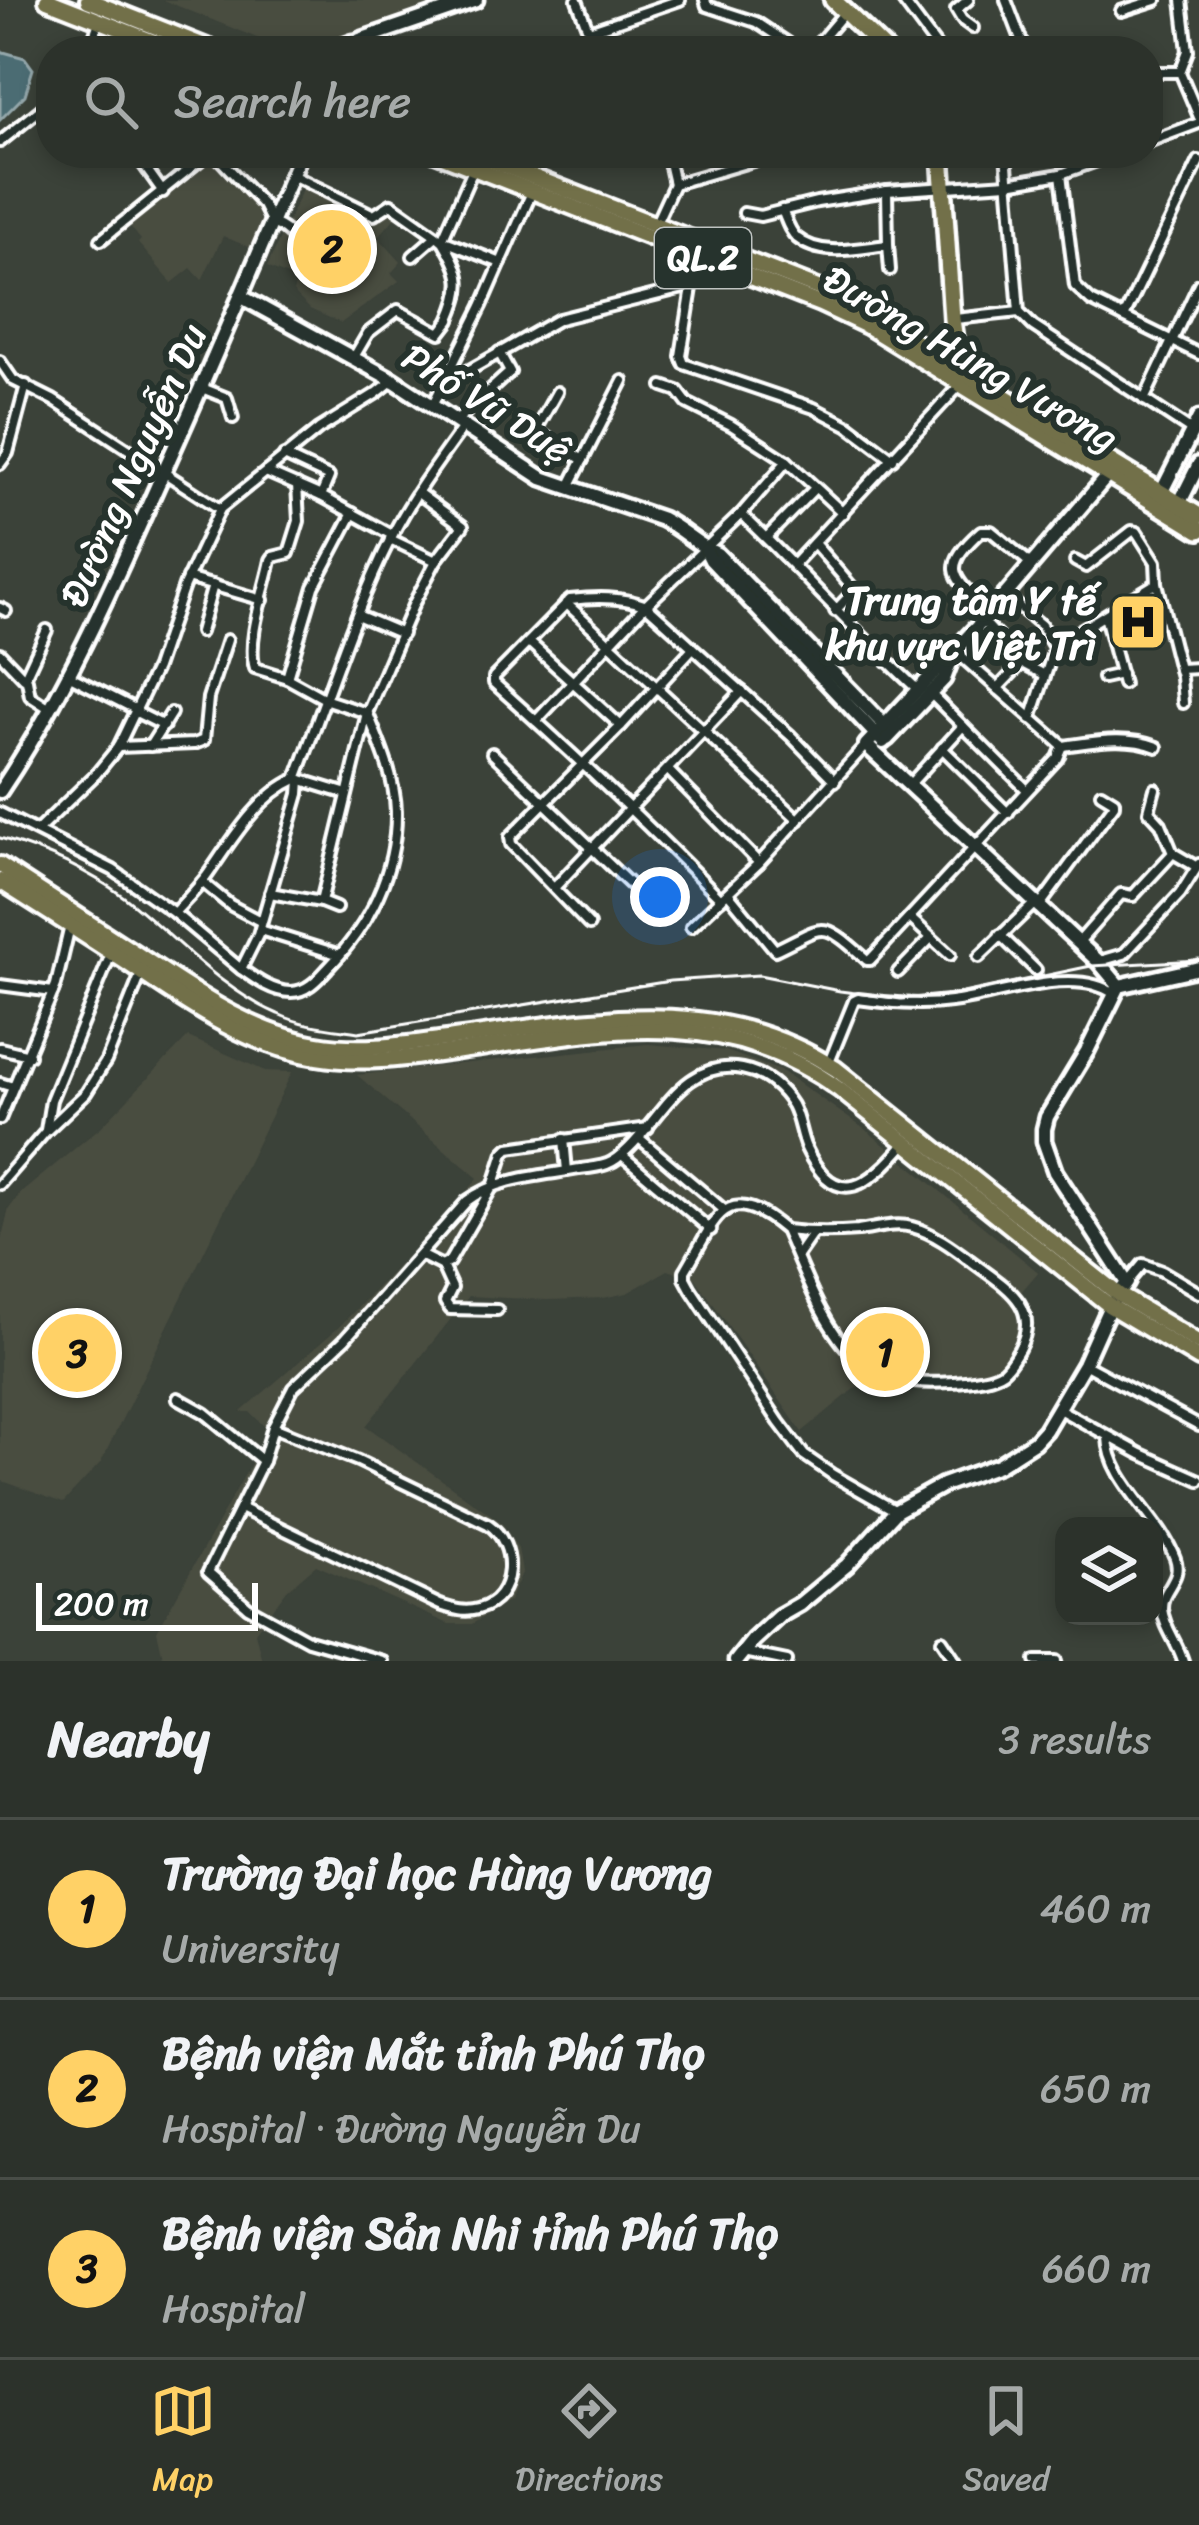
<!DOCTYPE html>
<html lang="en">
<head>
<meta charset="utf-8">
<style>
	body { margin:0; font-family:Sriracha,sans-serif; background:#343a33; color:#f1f3f6 }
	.controls { position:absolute; right:36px; bottom:36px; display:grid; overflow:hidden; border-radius:24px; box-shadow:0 6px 18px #0003 }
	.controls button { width:108px; height:108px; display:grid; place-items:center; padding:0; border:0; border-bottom:3px solid #484d47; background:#2c322b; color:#f1f3f6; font:60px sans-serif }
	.scale { position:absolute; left:36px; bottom:30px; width:222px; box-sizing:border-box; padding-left:12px; border:6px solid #fff; border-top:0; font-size:33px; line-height:42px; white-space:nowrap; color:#fff; -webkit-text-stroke:9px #26332d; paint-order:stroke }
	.you { position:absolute; left:660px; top:897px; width:42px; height:42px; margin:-30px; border:9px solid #fff; border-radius:50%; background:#1a73e8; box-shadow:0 0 0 18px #1a73e833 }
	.badge { display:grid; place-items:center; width:78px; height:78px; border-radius:50%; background:#ffd166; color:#111; font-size:39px; font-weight:700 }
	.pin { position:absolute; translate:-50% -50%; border:6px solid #fff; box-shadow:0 3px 12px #0006 }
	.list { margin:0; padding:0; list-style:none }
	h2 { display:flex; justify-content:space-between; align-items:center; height:156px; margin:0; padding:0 48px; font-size:51px }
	h2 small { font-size:39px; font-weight:400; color:#a6aaa9 }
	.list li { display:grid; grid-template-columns:78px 1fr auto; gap:36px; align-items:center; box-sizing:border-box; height:180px; padding:0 48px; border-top:3px solid #484d47 }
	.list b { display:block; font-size:45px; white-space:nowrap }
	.list p { margin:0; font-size:39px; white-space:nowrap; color:#a6aaa9 }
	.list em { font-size:39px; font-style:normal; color:#a6aaa9 }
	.icon { flex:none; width:66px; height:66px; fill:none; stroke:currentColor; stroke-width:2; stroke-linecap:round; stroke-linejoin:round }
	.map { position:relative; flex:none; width:1199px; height:1661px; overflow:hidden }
	.search { position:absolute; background:#2c322b; box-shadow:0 6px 18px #0003; left:36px; right:36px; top:36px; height:132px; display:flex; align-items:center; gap:30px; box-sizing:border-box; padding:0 42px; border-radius:48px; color:#a6aaa9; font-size:45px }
	.sheet { height:696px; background:#2c322b }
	nav { display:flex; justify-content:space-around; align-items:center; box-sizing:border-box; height:168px; border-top:3px solid #484d47; background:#2c322b; font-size:33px; color:#a6aaa9 }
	nav a { display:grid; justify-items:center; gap:6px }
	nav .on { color:#ffd166 }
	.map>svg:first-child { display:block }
	.built { fill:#4a4d41 }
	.water { fill:#4c6c73; stroke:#94a7ab; stroke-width:3 }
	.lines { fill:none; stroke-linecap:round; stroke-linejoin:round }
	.street-casing { stroke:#fff; stroke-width:16 }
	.secondary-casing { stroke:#fff; stroke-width:21 }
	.primary-casing { stroke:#fff; stroke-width:22 }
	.highway-casing { stroke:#fff; stroke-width:24 }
	.street { stroke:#26332d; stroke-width:8 }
	.secondary { stroke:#26332d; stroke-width:12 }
	.primary { stroke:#726f4a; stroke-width:14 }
	.highway { stroke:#726f4a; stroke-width:15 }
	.rail { stroke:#fff; stroke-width:3 }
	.labels { text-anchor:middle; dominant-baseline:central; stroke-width:12; stroke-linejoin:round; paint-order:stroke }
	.shield { fill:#26332d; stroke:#bec2c0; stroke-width:3 }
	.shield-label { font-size:36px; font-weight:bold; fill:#fff }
	.street-label { font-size:39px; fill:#fff; stroke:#26332d }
	.poi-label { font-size:39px; font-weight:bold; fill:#fff; stroke:#26332d; text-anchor:end }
</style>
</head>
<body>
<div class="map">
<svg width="1199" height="1661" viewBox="0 0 1199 1661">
	<rect width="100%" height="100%" fill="#3b4239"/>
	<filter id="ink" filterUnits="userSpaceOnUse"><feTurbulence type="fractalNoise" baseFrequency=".00833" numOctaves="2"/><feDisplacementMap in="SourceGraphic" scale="24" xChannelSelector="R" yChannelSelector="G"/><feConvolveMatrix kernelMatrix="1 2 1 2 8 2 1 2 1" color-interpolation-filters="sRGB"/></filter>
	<g filter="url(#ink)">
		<g class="built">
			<polygon points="163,0 445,0 300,51 278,51 277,46"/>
			<polygon points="212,156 257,210 262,225 251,248 223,236 202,280 191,268 172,283 138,243 141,240 129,225"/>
			<polygon points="303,188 364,219 374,219 391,206 401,211 378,237 401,262 391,273 399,281 341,323 310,309 293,292 297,280 267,267"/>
			<polygon points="188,1037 265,1071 292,1072 101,1462 63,1503 0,1480 0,1245 9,1209 21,1193 102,1126"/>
			<polygon points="648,1044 726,1051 783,1072 870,1133 1038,1272 1021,1292 1029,1306 1033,1322 1029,1340 1018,1364 1001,1380 983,1385 904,1388 875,1382 854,1389 802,1432 696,1279 668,1270 627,1293 603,1298 547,1300 469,1296 366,1426 501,1522 518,1549 522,1573 509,1601 472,1624 449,1624 316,1565 287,1590 255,1632 262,1661 164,1661 157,1631 262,1444 265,1427 250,1412 241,1412 338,1328 456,1206 478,1178 357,1075"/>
		</g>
		<polygon class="water" points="0,51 25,58 33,69 25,95 0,120"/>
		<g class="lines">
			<g class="street-casing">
				<g id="street">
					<polyline points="577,0 596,51"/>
					<polyline points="705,0 707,6 756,22 800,51"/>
					<polyline points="902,0 940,51"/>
					<polyline points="968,0 956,10 962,20 973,28"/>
					<polyline points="1006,0 1024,47"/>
					<polyline points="1182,0 1188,51 1180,72 1199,117"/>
					<polyline points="1121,11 1156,0"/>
					<polyline points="589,31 680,0"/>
					<polyline points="89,51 99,22"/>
					<polyline points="670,51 693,47 715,51"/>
					<polyline points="812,51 845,12"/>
					<polyline points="1148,72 1180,72"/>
					<polyline points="0,142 51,101"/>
					<polyline points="1148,142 1199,123"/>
					<polyline points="135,153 163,192"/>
					<path d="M214,153l49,52 9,18c22,9 17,17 39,27"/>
					<polyline points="660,153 669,162 674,184"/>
					<polyline points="1006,153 1019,312 1033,326 1192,431"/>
					<polyline points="669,162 678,153"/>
					<polyline points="1061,174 1075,286 1091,301 1199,354"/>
					<polyline points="292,175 374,215 391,204 442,240 501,263"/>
					<path d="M782,210c4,9 7,21 15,28 24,20 62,10 91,7l-1,-54"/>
					<polyline points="744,213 760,216 817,202 887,191 1008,183 1061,174 1119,153"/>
					<polyline points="656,223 674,184 780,153"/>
					<polyline points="101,240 209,153"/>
					<polyline points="442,240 473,170"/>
					<path d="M443,241c20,34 22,44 6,80"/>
					<polyline points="888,245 890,270"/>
					<polyline points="413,256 436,236"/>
					<polyline points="697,257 681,356 684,364 814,408 849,426 893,459"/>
					<polyline points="1124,317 1199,161"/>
					<polyline points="955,319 1019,312"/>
					<polyline points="354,357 368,333 398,310 440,333 450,320"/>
					<polyline points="0,361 13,380 53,400 220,509"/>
					<polyline points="445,384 559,319 691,286"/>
					<polyline points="663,386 678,391 687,403 731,425 787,461 843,513"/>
					<polyline points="202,388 227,398 233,418"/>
					<polyline points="557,392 537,428 538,432 583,460"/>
					<polyline points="1144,400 1199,284"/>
					<polyline points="432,406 482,306 532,192"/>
					<polyline points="456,421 510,372 499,352"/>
					<polyline points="284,456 329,477 321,496"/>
					<polyline points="0,464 8,453 26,385"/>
					<polyline points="266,472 321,496 392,535"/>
					<path d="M297,485l2,36 -10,32 -16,4 -2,3c-6,30 -25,80 -16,108l32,10 27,-91 39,-74"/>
					<polyline points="569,487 623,381"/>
					<path d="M741,514c60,57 115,119 176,175"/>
					<polyline points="766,538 815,488"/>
					<polyline points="390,539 436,561"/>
					<polyline points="814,543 852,587 852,593 835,611"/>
					<polyline points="1075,561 1086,567 1132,531 1137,532 1156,562 1157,583 1181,677 1183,703"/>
					<polyline points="794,564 960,385"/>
					<polyline points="187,578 263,600"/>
					<polyline points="1006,596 1041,625 1055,649"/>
					<polyline points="566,603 799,820"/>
					<polyline points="0,608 6,611"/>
					<path d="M989,612c-34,-34 -52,-42 -8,-81h10l40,33"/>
					<polyline points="357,615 402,634"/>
					<polyline points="1105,616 1123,684"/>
					<polyline points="983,621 1022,663 1043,674"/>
					<polyline points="47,630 26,675 30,696 50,709"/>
					<polyline points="200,632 213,585"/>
					<polyline points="529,642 621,726"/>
					<polyline points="0,653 24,678"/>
					<polyline points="1179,669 1199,668"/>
					<polyline points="70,676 137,710"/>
					<polyline points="287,678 327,700 367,713"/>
					<polyline points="1103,678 1121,674"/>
					<polyline points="997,689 1022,663"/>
					<polyline points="931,694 1027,790"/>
					<polyline points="136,712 164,726"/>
					<polyline points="1031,719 1053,652 1069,637 1157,583"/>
					<polyline points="536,721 639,612 741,514 787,461"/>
					<polyline points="150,746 171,713"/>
					<path d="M1063,746c31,-4 63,-11 94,1"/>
					<polyline points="118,747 194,744 204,740 208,698 227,640"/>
					<polyline points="942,748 1008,813"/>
					<polyline points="492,753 656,909"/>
					<polyline points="669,771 759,863"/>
					<polyline points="298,779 347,794"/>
					<polyline points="910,784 963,726"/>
					<polyline points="0,813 113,870 174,913 241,969 258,935 299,794 300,780"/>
					<polyline points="37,831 96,774 118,747 156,668 184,586 220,509 319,429 377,393 392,381"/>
					<polyline points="1173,853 1197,867"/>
					<polyline points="202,882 230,905 260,921"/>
					<polyline points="554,888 742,691"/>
					<polyline points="270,893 321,902"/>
					<path d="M728,893l47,57c53,-25 44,-32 92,10h3l188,-202 5,-12 -108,-95"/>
					<path d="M721,899c-73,-75 -149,-146 -227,-216v-6l76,-77c25,-3 52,-4 77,6l144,130 44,45"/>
					<polyline points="336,908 321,902 367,713 414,603 436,561 463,526 418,493"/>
					<polyline points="1038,908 1114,805 1114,801 1101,793"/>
					<path d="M174,913c11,-12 22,-23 32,-36 24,-34 51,-81 90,-98 31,-81 57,-166 96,-243 19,-38 46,-74 71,-109"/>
					<polyline points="910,918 950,955"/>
					<polyline points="589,925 511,844 510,837 621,726 692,649"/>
					<polyline points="691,927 759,863 865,746"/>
					<polyline points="260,930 340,955"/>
					<polyline points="1000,935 1036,970"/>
					<polyline points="1078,943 1121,894 1133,896 1173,853 1161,824 1149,811 1155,789"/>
					<polyline points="979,957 1034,904"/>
					<polyline points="1100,961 1124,954 1180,894 1199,864"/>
					<path d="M241,969c14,10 32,23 50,23 16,0 27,-13 37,-24 41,-42 69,-97 68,-157 -1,-33 -16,-67 -28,-97"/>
					<polyline points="898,972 931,938"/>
					<polyline points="0,985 53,992"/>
					<polyline points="0,1048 29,1055"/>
					<path d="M828,1065l26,-64 4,-2c31,4 62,7 93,3 44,-5 124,-37 163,-8"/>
					<polyline points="0,1083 13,1087"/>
					<polyline points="0,1119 56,985 70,926"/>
					<polyline points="46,1130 51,1100 111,954"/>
					<polyline points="639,1138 723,1209"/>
					<polyline points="564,1139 567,1171"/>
					<polyline points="622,1155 711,1230"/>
					<polyline points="0,1184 46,1131 86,1093 106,1061 141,974"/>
					<path d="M785,1230c24,3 48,3 73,1 17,-2 37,-9 54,-4 26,7 49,27 70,42 29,21 58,41 37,80 -5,8 -9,16 -16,22 -18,13 -86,14 -108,8 -13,-4 -30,-13 -40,-22 -32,-29 -52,-87 -70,-127 -62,-52 -69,-10 -100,41v7l6,11 88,133 25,33 29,20 63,36"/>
					<polyline points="420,1255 442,1266 449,1262 494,1184 504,1153 509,1148 648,1128"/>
					<polyline points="797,1256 813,1233"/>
					<polyline points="442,1266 452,1288 445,1302 450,1309 497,1310"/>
					<polyline points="1127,1283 1143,1264 1162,1271 1199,1293"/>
					<polyline points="1084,1364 1199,1426"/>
					<polyline points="178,1398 205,1413 263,1461"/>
					<polyline points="1059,1409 1141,1454 1199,1480"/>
					<path d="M1108,1437c1,44 51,79 67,121 8,22 -14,30 -13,51 2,19 16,34 21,52"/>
					<path d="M240,1508l200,97c13,4 24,8 38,4 39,-10 40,-65 10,-85l-130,-63 -85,-34"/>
					<polyline points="942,1640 956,1661"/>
					<polyline points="743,1652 787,1661"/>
					<path d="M382,1661l-74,-21 -60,-33 -40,-35 55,-111 10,-34 20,-39 52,-49 122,-138c32,-24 75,-25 113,-32 9,-1 19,-2 27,-5 9,-3 16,-10 22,-16 34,-33 56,-89 113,-79 22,4 38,17 50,36 7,13 8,29 14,43 31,66 65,36 100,-5"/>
					<polyline points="1036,1661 1057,1661"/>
				</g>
			</g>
			<g class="secondary-casing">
				<g id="secondary">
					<polyline points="329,51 353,42"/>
					<polyline points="348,51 360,40 476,0"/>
					<path d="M240,296l153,84 149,98 120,41c20,10 35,26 55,35l175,179"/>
					<polyline points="1108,475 990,613 866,745 1099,962 1119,986"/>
					<polyline points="1161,493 1199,418"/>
					<polyline points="1179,504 1199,464"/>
					<polyline points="706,550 711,560 883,742"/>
					<polyline points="887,739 944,679 952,658"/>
					<path d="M0,791c67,-100 114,-208 163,-318 48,-106 93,-213 138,-320"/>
					<polyline points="736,1661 753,1640 779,1616 800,1604 847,1565 896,1511 943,1485 998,1465 1034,1442 1045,1430 1084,1364 1110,1306 1127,1283 1055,1172 1044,1141 1044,1129 1047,1117 1087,1051 1119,986 1199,968"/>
				</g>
			</g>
			<g class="primary-casing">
				<g id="primary">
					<polyline points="47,0 177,51"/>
					<polyline points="88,0 217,51"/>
					<polyline points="435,153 820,304 867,326 961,384"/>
					<polyline points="472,153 828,292 872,315 959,369"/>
					<path d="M0,865c46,30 92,60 138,90 55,36 112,78 179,89 46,8 91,0 137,-6 135,-18 260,-48 382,31l283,226 80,48"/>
					<path d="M0,881c41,26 82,52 123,79 60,40 121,86 194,97 45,8 91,1 136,-5 138,-19 266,-52 387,38l270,216 89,53"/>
				</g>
			</g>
			<g class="highway-casing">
				<g id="highway">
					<polyline points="833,0 886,51"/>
					<polyline points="941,153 952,319 961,384 1199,530"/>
					<polyline points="959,369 1199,516"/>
				</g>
			</g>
			<use href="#street" class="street"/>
			<use href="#secondary" class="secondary"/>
			<use href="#primary" class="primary"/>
			<use href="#highway" class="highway"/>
			<path class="rail" d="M0,838c45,13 86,31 124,59 51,39 94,91 154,117 25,12 53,14 80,18l312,-51 89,-6 81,16 61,8 62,-6 128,-27 108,-6"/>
		</g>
	</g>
	<defs>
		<g id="hospital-square" transform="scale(3)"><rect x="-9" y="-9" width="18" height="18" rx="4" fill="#ffd166" stroke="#26332d"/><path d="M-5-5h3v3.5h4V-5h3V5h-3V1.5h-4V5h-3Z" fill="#111"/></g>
	</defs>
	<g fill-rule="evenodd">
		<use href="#hospital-square" x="1138" y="622"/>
	</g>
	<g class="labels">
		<rect class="shield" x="655" y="228" width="96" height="60" rx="9"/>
		<g class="shield-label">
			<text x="703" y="258">QL.2</text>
		</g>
		<g class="street-label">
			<text transform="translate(971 358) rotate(30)">Đường Hùng Vương</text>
			<text transform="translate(487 403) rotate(32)">Phố Vũ Duệ</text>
			<text transform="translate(133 465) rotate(-66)">Đường Nguyễn Du</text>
		</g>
		<g class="poi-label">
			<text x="1096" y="600">Trung tâm Y tế<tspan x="1096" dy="45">khu vực Việt Trì</tspan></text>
		</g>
	</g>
</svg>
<div class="controls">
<button><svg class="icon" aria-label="layers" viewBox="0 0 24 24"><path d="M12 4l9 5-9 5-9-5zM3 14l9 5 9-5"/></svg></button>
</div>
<div class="scale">200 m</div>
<div class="you"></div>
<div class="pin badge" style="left:885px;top:1352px">1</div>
<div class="pin badge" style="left:332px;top:249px">2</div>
<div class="pin badge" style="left:77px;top:1353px">3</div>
<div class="search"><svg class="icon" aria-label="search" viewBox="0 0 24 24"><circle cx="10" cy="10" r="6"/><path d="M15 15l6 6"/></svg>Search here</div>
</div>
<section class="sheet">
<h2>Nearby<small>3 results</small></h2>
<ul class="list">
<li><span class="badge">1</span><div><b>Trường Đại học Hùng Vương</b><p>University</p></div><em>460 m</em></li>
<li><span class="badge">2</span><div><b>Bệnh viện Mắt tỉnh Phú Thọ</b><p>Hospital · Đường Nguyễn Du</p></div><em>650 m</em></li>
<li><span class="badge">3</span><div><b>Bệnh viện Sản Nhi tỉnh Phú Thọ</b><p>Hospital</p></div><em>660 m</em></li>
</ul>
</section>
<nav>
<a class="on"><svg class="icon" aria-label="map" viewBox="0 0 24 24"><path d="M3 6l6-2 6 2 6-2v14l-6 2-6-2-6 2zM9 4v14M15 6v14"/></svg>Map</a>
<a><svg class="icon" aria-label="directions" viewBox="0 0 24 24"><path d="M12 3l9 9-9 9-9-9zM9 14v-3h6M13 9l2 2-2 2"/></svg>Directions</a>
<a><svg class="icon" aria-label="saved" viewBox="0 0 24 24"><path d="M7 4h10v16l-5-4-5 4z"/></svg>Saved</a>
</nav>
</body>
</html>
